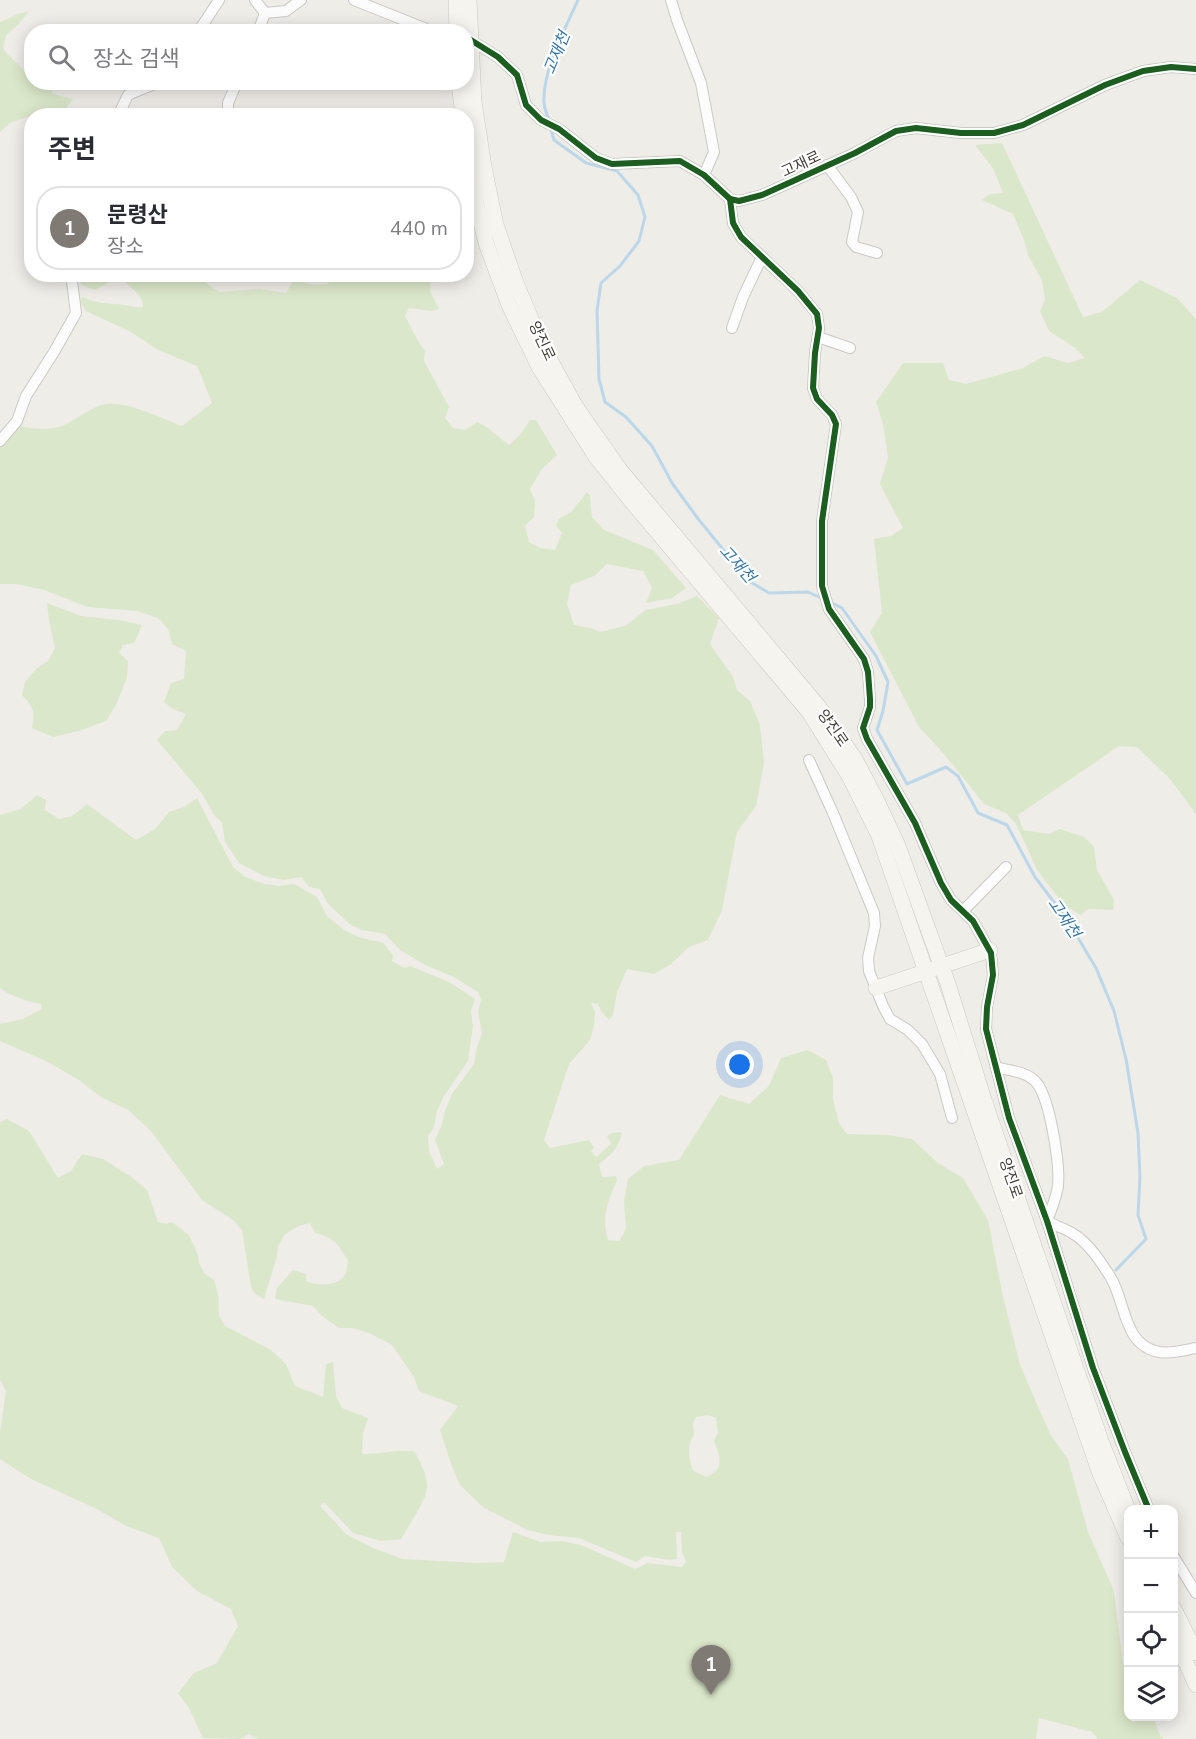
<!DOCTYPE html>
<html lang="ko">
<head>
<meta charset="utf-8">
<style>
	body { margin:0; font-family:"Nunito Sans","Noto Sans KR",sans-serif; background:#f2f2f3; color:#2b2b33 }
	.controls { position:absolute; right:18px; bottom:18px; display:grid; overflow:hidden; border-radius:12px; box-shadow:0 3px 15px #0003 }
	.controls button { width:54px; height:54px; display:grid; place-items:center; padding:0; border:0; border-bottom:2px solid #e1e1e2; background:#fff; color:#2b2b33; font:30px sans-serif }
	.you { position:absolute; left:740px; top:1065px; width:21px; height:21px; margin:-15px; border:4px solid #fff; border-radius:50%; background:#1a73e8; box-shadow:0 0 0 9px #1a73e833 }
	.badge { display:grid; place-items:center; width:39px; height:39px; border-radius:50%; background:#7f7b74; color:#fff; font-size:20px; font-weight:700 }
	.pin { position:absolute; translate:-50% -50px; filter:drop-shadow(0 2px 3px #0008) }
	.pin::after { content:''; position:absolute; top:32px; width:21px; height:18px; background:inherit; clip-path:polygon(0 0,100% 0,50% 100%) }
	.list { margin:0; padding:0; list-style:none }
	h2 { display:flex; justify-content:space-between; align-items:center; height:78px; margin:0; padding:0 24px; font-size:26px }
	h2 small { font-size:20px; font-weight:400; color:#7c7c81 }
	.list li { display:grid; grid-template-columns:39px 1fr auto; gap:18px; align-items:center; box-sizing:border-box; height:84px; margin:0 12px 12px; padding:0 12px; border:2px solid #e1e1e2; border-radius:24px }
	.list b { display:block; font-size:22px; white-space:nowrap }
	.list p { margin:0; font-size:20px; white-space:nowrap; color:#7c7c81 }
	.list em { font-size:20px; font-style:normal; color:#7c7c81 }
	.icon { flex:none; width:33px; height:33px; fill:none; stroke:currentColor; stroke-width:2; stroke-linecap:round; stroke-linejoin:round }
	.map { position:relative; flex:none; width:1196px; height:1739px; overflow:hidden }
	.search { position:absolute; background:#fff; box-shadow:0 3px 15px #0003; left:24px; top:24px; width:450px; height:66px; display:flex; align-items:center; gap:15px; box-sizing:border-box; padding:0 21px; border-radius:24px; color:#7c7c81; font-size:22px }
	.panel { position:absolute; background:#fff; box-shadow:0 3px 15px #0003; left:24px; top:108px; width:450px; height:174px; border-radius:24px }
	.map>svg:first-child { display:block }
	.green { fill:#dbe7ca; fill-rule:evenodd }
	.lines { fill:none; stroke-linecap:round; stroke-linejoin:round }
	.stream { stroke:#bcd7e9; stroke-width:3 }
	.minor-casing { stroke:#cac9c4; stroke-width:12 }
	.secondary-casing { stroke:#cccac0; stroke-width:16 }
	.minor { stroke:#fcfcfc; stroke-width:10 }
	.secondary { stroke:#f5f4ef; stroke-width:15 }
	.cycleway-casing { stroke:#fff; stroke-width:10 }
	.cycleway { stroke:#1b5e20; stroke-width:6 }
	.labels { text-anchor:middle; dominant-baseline:central; stroke-width:4.5; stroke-linejoin:round; paint-order:stroke }
	.street-label { font-size:15px; fill:#433e36; stroke:#fff }
	.water-label { font-size:16px; font-style:italic; fill:#3976a4; stroke:#fff }
</style>
</head>
<body>
<div class="map">
<svg width="1196" height="1739" viewBox="0 0 1196 1739">
	<rect width="100%" height="100%" fill="#eeede8"/>
	<g class="green">
		<polygon points="29,11 18,25 6,35 3,49 31,78 32,82 51,88 53,94 73,99 61,115 36,115 35,114 10,123 0,132 0,22 18,14"/>
		<polygon points="1002,143 1083,317 1102,312 1140,280 1177,298 1196,319 1196,814 1170,779 1137,747 1119,746 1018,815 1023,830 1049,834 1060,829 1084,837 1094,847 1097,870 1114,900 1113,910 1088,909 1081,915 1064,905 1037,870 1016,824 1006,813 984,804 944,754 919,727 870,632 882,613 874,539 891,536 903,528 880,484 888,457 883,424 876,402 903,363 943,363 949,380 966,384 1023,368 1044,356 1068,363 1085,358 1075,348 1049,331 1040,311 1045,300 1042,281 1028,255 1024,240 1013,214 982,200 990,194 1003,193 993,168 975,145"/>
		<path d="M76,275h125l5,8 13,9 40,-3 27,4 8,-13 19,5 16,-1 -3,-9h104v16l9,18 -7,2 -23,-3 -4,8c7,12 11,24 20,35l-1,10 25,46 -4,11 8,10 12,2 12,-8c12,5 21,15 32,23l11,-10 10,-15h6l21,35 -15,14 -12,20 5,12 -1,16 -9,9 4,16 11,6 15,2 7,-17 -6,-8 3,-6 12,-7 16,-20 3,4 2,21 12,13 49,20 33,38 -14,10 -26,5 6,-15 -9,-17 -36,-7 -13,12 -23,9 -4,19 7,21 17,3 9,4 25,-6 21,-16 31,-6 20,-8 22,22 -9,26 23,33 4,13 13,11 10,24 4,38 -8,43 -19,26 -15,78 -14,30 -19,7 -18,17 -17,10 -27,-5 -10,23 -4,23 -4,5 -8,-9 -3,-7 -7,-1 4,9 -1,14 -4,14 -21,24 -25,76 6,8 39,-8 5,8 -3,3 5,6 15,-13 -4,-8 5,-3 10,-1c-4,17 -9,21 -23,32l3,13 14,-1 1,4c-9,21 -16,37 -9,60l11,1 7,-12 -2,-28 4,-22 16,-13 35,-6 41,-65 29,9 20,-18 12,-28 27,-8 18,10 7,17v22l6,24 8,11 41,1 24,4 26,24 25,15 25,42 15,77 17,68 30,69 18,25 20,73 26,59 9,74 5,6v45l25,1 7,18 4,4h-66l-6,-7 -53,-14 -3,21h-778l-9,-5 -9,5 -37,-1 -14,-30 -11,-15 16,-20 23,-10 21,-37 -7,-17 -34,-18 -25,-24 -13,-29 -33,-12 -29,-17 -66,-30 -31,-20v-27l6,-41 -6,-11v-258l7,-3 22,12 29,47 13,-7 11,-17 21,5 30,19 14,12 11,32 9,2 5,-2 17,13 9,20 1,8 5,10 10,7 4,14 1,22 6,10 46,24 15,14 9,22 28,11 3,-33 7,-2 3,34 6,12 26,10 -5,15 -1,21c18,1 35,-6 53,-2 5,10 13,24 12,36 0,11 -20,41 -26,51l-20,2 -28,-8 -29,-31 -4,4 26,28 27,14 30,11 74,4 27,-1 9,-30 27,10 22,-1 19,4 54,24 13,-6 34,4 4,-5 -4,-10 -1,-20h-5l1,27 -7,1 -25,-4 -9,6 -57,-24 -30,-3 -21,-5 -44,-22 -24,-23 -9,-21 -11,-34 18,-24 -39,-15 -5,-14 -22,-32 -23,-12 -16,-5h-14l-17,-12 -9,-10 -38,-7 2,-11 16,-18 13,4v7c10,5 31,6 38,-5 3,-4 3,-11 4,-15 -10,-17 -13,-23 -33,-28l-5,-10 -12,3 -14,9 -6,11 -1,10 -13,43 -9,-5 -4,-7 -9,-57 -9,-10 -31,-20 -51,-69 -23,-21 -27,-13 -22,-17 -33,-19 -46,-20v-17l23,-5 19,-10 -1,-5c-14,-3 -29,-7 -41,-16v-173l21,-6 16,-14 9,5 -1,10 14,9 13,-3 15,-12 49,36 19,-11 14,-17 15,-5 13,-9 36,69 12,10 20,7 14,2 15,-2 23,13 10,19 17,14 15,7 24,6 10,12 -1,6 12,7 6,-2 39,16 26,17 -4,12 2,15 -5,35 -24,35 -7,15 -3,16 -6,9 1,15 8,18 7,-5 -9,-24 6,-13 4,-16 7,-17 22,-30 2,-13 6,-18 -4,-21 3,-12 -3,-8 -24,-15 -29,-12 -25,-15 -15,-16 -23,-4 -11,-5 -23,-21 -8,-15 -11,-2 -8,-10 -17,3 -20,-4 -25,-13 -14,-21 -3,-19 -8,-8 -11,-20 -46,-55 8,-9 12,-1 9,-16 -13,-5 -9,-7 7,-19 13,-4 2,-28 -14,-7 -4,-15 -10,-11 -21,-7 -49,-4 -44,-17 -27,-6h-17v-140l19,-18c16,3 30,5 45,-1 15,-6 25,-18 42,-21 21,-3 56,14 76,22l30,-23 -15,-37 -39,-16 -27,-18 -45,-21 -6,-10 2,-4c16,7 26,6 43,8 7,1 10,3 18,2 0,-13 -10,-16 -18,-26h-14l-16,9c-10,-3 -16,-5 -19,-15zM708,1415l8,3 2,15 -4,8c6,15 11,28 -7,36l-14,-6c-4,-12 -7,-26 1,-36l-1,-11 3,-7z"/>
		<path d="M47,603l34,13 38,4 23,5 -8,18 -11,2 -4,8 9,8 -1,17 -12,29 -9,14 -27,10 -26,6 -21,-9c4,-16 1,-21 -10,-33l3,-13 12,-14 11,-7 7,-13 -6,-28z"/>
	</g>
	<g class="lines">
		<g class="stream">
			<path d="M549,120c-2,-6 -5,-12 -5,-18 -2,-30 22,-75 34,-102"/>
			<polyline points="551,129 554,140 586,163 617,171 638,195 645,217 639,241 620,266 601,283 597,311 599,379 605,402 626,417 652,446 672,483 699,520 749,581 769,593 808,592 821,598"/>
			<polyline points="830,602 842,608 876,656 888,682 883,711 877,730 907,784 946,767 958,776 978,813 1007,825 1035,877 1068,921 1096,968 1114,1011 1126,1059 1138,1133 1140,1177 1138,1215 1146,1239 1116,1270"/>
		</g>
		<g class="minor-casing">
			<g id="minor">
				<polyline points="255,0 265,13 286,11 301,0"/>
				<polyline points="354,0 434,32"/>
				<polyline points="671,0 677,20 701,83 714,152 704,175"/>
				<polyline points="198,32 219,0"/>
				<polyline points="258,32 265,13"/>
				<polyline points="467,38 498,57 517,75 526,105 541,120 559,129 596,158 612,164 680,161 704,175 730,199 739,201 762,195 791,182 855,153 896,131 916,128 961,133 994,133 1023,125 1105,85 1143,71 1171,67 1196,69"/>
				<polyline points="118,116 128,95 159,82"/>
				<polyline points="228,116 228,103 237,82"/>
				<polyline points="827,165 851,197 858,212 852,242 856,247 877,253"/>
				<polyline points="730,199 733,223 741,237 798,291 817,314 819,328 815,353 813,388 817,399 832,415 836,424 822,521 822,586 829,609 864,659 868,672 870,699 870,707 863,728 867,739 915,823 941,883 951,900 973,921 991,953 993,975 987,1007 986,1029 1009,1118 1047,1221 1093,1368 1125,1452 1149,1510"/>
				<polyline points="732,328 743,297 762,257"/>
				<polyline points="818,337 850,348"/>
				<polyline points="0,441 17,421 26,396 54,352 76,313 71,274"/>
				<polyline points="809,760 833,813 874,913 875,926 868,958 869,971 883,1006 890,1019 908,1030 922,1044 940,1074 952,1118"/>
				<polyline points="963,911 1006,867"/>
				<path d="M996,1067c13,4 28,4 38,13 16,14 26,85 24,106 -2,13 -7,24 -11,35 8,5 17,7 25,12 17,10 29,29 39,45 15,25 12,67 48,74 12,2 26,-2 37,-4"/>
				<polyline points="1174,1557 1196,1593"/>
			</g>
		</g>
		<g class="secondary-casing">
			<g id="secondary">
				<polyline points="456,0 457,32"/>
				<polyline points="469,0 474,102 484,167 496,225 516,283 543,347 576,407 620,470 819,707 855,759 876,799 898,846 948,984 985,1103 1101,1441 1128,1510"/>
				<polyline points="459,82 463,116"/>
				<polyline points="466,144 477,207 486,243 509,305 539,367 596,457 632,502 809,712 849,776 879,836 1099,1471 1128,1538"/>
				<polyline points="876,988 990,950"/>
				<polyline points="1174,1609 1196,1653"/>
				<polyline points="1174,1636 1196,1685"/>
			</g>
		</g>
		<use href="#minor" class="minor"/>
		<use href="#secondary" class="secondary"/>
		<g class="cycleway-casing">
			<g id="cycleway">
				<polyline points="466,37 498,57 517,75 526,105 541,120 559,129 596,158 612,164 680,161 704,175 730,199 739,201 762,195 791,182 855,153 896,131 916,128 961,133 994,133 1023,125 1105,85 1143,71 1171,67 1196,69"/>
				<polyline points="730,199 733,223 741,237 798,291 817,314 819,328 815,353 813,388 817,399 832,415 836,424 822,521 822,586 829,609 864,659 868,672 870,699 870,707 863,728 867,739 915,823 941,883 951,900 973,921 991,953 993,975 987,1007 986,1029 1009,1118 1047,1221 1093,1368 1125,1452 1149,1510"/>
			</g>
		</g>
		<use href="#cycleway" class="cycleway"/>
	</g>
	<g class="labels">
		<g class="street-label">
			<text transform="translate(801 164) rotate(-25)">고재로</text>
			<text transform="translate(542 341) rotate(65)">양진로</text>
			<text transform="translate(833 728) rotate(55)">양진로</text>
			<text transform="translate(1011 1178) rotate(71)">양진로</text>
		</g>
		<g class="water-label">
			<text transform="translate(557 53) rotate(-68)">고재천</text>
			<text transform="translate(737 564) rotate(48)">고재천</text>
			<text transform="translate(1064 918) rotate(56)">고재천</text>
		</g>
	</g>
</svg>
<div class="controls">
<button>+</button>
<button>−</button>
<button><svg class="icon" aria-label="locate" viewBox="0 0 24 24"><circle cx="12" cy="12" r="6"/><path d="M12 2v4M12 18v4M2 12h4M18 12h4"/></svg></button>
<button><svg class="icon" aria-label="layers" viewBox="0 0 24 24"><path d="M12 4l9 5-9 5-9-5zM3 14l9 5 9-5"/></svg></button>
</div>
<div class="you"></div>
<div class="pin badge" style="left:711px;top:1695px">1</div>
<div class="search"><svg class="icon" aria-label="search" viewBox="0 0 24 24"><circle cx="10" cy="10" r="6"/><path d="M15 15l6 6"/></svg>장소 검색</div>
<section class="panel">
<h2>주변<small></small></h2>
<ul class="list">
<li><span class="badge">1</span><div><b>문령산</b><p>장소</p></div><em>440 m</em></li>
</ul>
</section>
</div>
</body>
</html>
